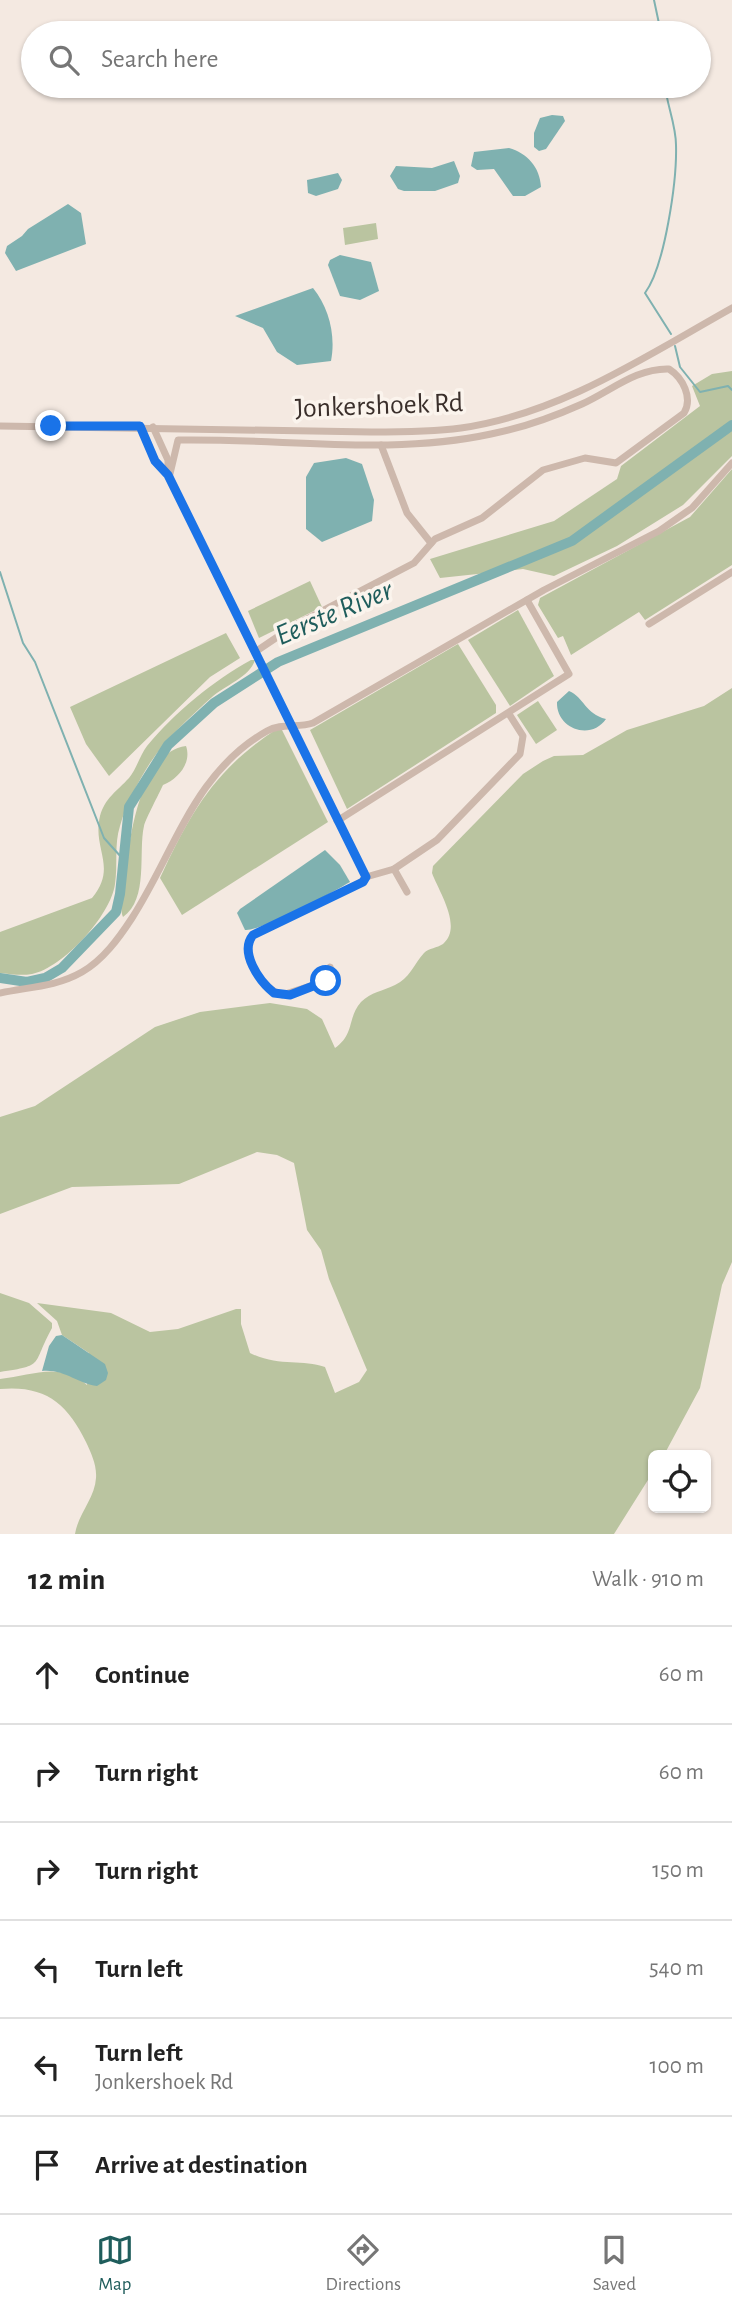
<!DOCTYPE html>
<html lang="en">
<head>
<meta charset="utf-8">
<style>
	body { margin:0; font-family:"Alegreya Sans",sans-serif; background:#f2f2f2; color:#222 }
	.controls { position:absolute; right:21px; bottom:21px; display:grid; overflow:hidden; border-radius:10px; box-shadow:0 2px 5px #0004 }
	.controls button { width:63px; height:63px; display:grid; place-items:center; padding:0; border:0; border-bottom:2px solid #e0e0e0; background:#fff; color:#222; font:35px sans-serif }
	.stop { position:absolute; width:21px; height:21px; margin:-16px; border:5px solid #1a73e8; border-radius:50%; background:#fff }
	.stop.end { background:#1a73e8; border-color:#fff; box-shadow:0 2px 7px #0008 }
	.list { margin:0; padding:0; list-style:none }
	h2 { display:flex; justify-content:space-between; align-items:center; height:91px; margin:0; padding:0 28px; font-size:30px }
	h2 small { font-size:23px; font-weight:400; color:#767676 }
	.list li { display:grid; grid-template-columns:46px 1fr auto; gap:21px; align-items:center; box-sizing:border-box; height:98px; padding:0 28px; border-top:2px solid #e0e0e0 }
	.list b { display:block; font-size:26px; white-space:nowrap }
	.list p { margin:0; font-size:23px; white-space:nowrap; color:#767676 }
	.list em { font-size:23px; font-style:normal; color:#767676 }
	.icon { flex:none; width:38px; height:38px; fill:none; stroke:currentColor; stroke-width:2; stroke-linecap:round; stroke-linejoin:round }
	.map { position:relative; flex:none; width:732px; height:1534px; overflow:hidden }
	.search { position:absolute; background:#fff; box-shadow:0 2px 5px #0004; left:21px; right:21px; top:21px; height:77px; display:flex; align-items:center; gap:18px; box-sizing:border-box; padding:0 24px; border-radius:38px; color:#767676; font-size:26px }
	.sheet { height:679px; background:#fff }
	nav { display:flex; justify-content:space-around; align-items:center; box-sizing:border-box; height:98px; border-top:2px solid #e0e0e0; background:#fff; font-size:19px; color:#767676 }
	nav a { display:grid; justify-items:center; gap:4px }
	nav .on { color:#1f5d5c }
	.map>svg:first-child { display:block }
	.green { fill:#bac4a0 }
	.water { fill:#7fb1b0 }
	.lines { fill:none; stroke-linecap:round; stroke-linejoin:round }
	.stream { stroke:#7fb1b0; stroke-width:2 }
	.river { stroke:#7fb1b0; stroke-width:10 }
	.minor { stroke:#cdb8ac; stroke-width:7 }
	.route { stroke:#1a73e8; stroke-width:9 }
	.labels { text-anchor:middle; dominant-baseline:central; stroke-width:7; stroke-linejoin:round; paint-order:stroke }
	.street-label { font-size:28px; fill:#3a2f2b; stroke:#fbf4ed }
	.water-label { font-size:30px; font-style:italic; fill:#1f5d5c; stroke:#fbf4ed }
</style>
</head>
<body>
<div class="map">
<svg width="732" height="1534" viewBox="0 0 732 1534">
	<rect width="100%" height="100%" fill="#f4e9e1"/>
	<g class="green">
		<polygon points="376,223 378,239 345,245 343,228"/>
		<polygon points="732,371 732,456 683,505 617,546 554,576 523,569 440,578 430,559 554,521 617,479 621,466 700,406 692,386 712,374"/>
		<polygon points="732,469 732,565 645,620 639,612 571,655 563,636 558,638 538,605 540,598 690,517"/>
		<polygon points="310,581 322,607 259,638 248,611"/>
		<polygon points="518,610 554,676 510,706 468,640"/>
		<polygon points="226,633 240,658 210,677 109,776 86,744 70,707"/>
		<polygon points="458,644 496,705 496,713 347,809 310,730"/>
		<path d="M251,660h4c-5,17 -31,26 -43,37 -22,20 -46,42 -62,66 -12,19 -24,41 -30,63 -6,18 -2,39 -5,58 -4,31 -52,84 -83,90 -11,2 -22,0 -32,-1v-41l92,-34c26,-31 0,-49 8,-82 5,-18 17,-25 29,-38 7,-8 11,-23 18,-32 28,-34 66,-65 104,-86z"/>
		<path d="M732,688v574l-10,23 -22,103 -36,67h-11v17l-39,62h-539c3,-20 20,-36 21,-56 1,-13 -5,-25 -10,-36 -19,-39 -41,-57 -86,-53v-10c32,-3 59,-18 87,6l2,-32 -27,-18 -5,-14 -20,-18 74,10 39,19 28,-3 58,-20h5v15l9,29c29,14 52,6 75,14l10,26 24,-11 8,-12 -38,-91 -8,-29 -14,-20 -13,-67 -17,-8 -20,-3 -78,32 -107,3 -72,27v-97l35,-11 120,-79 45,-15 70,-9 37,6 15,10 13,29c20,-14 12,-30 26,-46 10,-10 22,-11 34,-17 14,-6 19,-21 29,-32 5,-5 13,-5 19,-9 20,-17 -4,-52 -11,-71l1,-7 90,-92 20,-13 11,-5 29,-1 44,-25 77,-24z"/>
		<polygon points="538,701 557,730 536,744 517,715"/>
		<path d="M277,729l5,1 46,92 -146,93 -22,-37c30,-65 55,-109 117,-149z"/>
		<path d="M186,746c6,17 -8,33 -23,39 -4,9 -17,33 -19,41 -6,26 5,73 -21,91 -4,-9 0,-22 1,-32 4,-37 14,-133 62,-139z"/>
		<path d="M0,1293l29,10 23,20v5c-21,38 -6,37 -52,44z"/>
	</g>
	<g class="water">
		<polygon points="552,115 563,116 565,121 546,149 539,151 534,147 534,133 540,118"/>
		<path d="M509,148c18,5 31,19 32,39l-16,9h-12l-19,-27 -17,1 -6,-4 3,-14z"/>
		<polygon points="454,161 460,176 458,183 435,191 404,191 398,189 390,176 396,166 432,168"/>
		<polygon points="338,173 342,180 338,189 316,196 308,193 307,180"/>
		<polygon points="68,204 81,213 86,244 16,271 5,253 7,246 22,236 28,229"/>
		<polygon points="340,255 371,262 379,291 360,300 340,296 328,265 330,260"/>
		<path d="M313,288c16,20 23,47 18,73l-34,4 -20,-13 -14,-24 -28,-12z"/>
		<polygon points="346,458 362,464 374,500 372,521 322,542 306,529 306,477 314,463"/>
		<path d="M569,691c15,6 16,23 37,28 -15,22 -50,10 -49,-17z"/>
		<path d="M325,850l15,15 10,17c-17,10 -90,50 -105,48l-8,-17 3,-4z"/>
		<path d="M62,1335l43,29 3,9 -2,7 -9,6c-19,-2 -32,-17 -55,-15l7,-25 7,-10z"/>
	</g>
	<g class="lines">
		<g class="stream">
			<polyline points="654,0 661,33"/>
			<path d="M665,86c2,19 11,39 11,59 1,35 -11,121 -31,148l26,41"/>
			<polyline points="675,346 680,367 700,392 728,386 732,390"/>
			<polyline points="0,572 23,643 35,662 104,838 122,858"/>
		</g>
		<polyline class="river" points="0,978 27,982 45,978 62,968 116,912 120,894 129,807 168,745 214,703 278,662 572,541 732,425"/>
		<g class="minor">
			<path d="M0,426l371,6c30,0 60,0 90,-4 99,-14 185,-72 271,-120"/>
			<path d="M140,426l15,35 13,14 198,402 -6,6 -107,52c-15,18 9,54 29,60l44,-14 4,-14"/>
			<polyline points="153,427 168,460 168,471"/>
			<polyline points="381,445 407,513 431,543"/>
			<path d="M169,478l9,-38c104,-2 211,16 313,-6 31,-6 62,-17 91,-30 29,-13 54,-36 87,-35 14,9 24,29 15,44l-68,50 -31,-5 -42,12 -61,48 -47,21 -21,24 -119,62 -40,27"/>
			<polyline points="649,624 732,572"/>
			<polyline points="337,821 569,674 527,600"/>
			<polyline points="394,869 437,840 520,754 523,736 509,714"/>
			<polyline points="366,877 394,869 407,892"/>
			<path d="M0,993c28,-6 56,-6 82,-21 21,-12 37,-34 50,-54 42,-65 62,-146 135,-187 14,-8 31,-3 46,-8l231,-133 115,-59 33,-23 40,-45"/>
		</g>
	</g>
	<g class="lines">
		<path class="route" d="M51,426h89l15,35 13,14 198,402 -3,5 -110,53c-14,17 6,46 21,58l16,2 36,-14"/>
	</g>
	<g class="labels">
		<g class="street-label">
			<text transform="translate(379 406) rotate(-2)">Jonkershoek Rd</text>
		</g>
		<g class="water-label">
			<text transform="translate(334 613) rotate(-23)">Eerste River</text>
		</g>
	</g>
</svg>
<div class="controls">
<button><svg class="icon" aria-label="locate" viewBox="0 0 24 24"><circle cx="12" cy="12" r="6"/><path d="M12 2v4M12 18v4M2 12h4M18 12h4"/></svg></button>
</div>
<div class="stop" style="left:326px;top:981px"></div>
<div class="stop end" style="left:51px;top:426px"></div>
<div class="search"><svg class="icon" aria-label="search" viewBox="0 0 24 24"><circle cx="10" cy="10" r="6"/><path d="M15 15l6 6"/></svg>Search here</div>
</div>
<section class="sheet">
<h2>12 min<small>Walk · 910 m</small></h2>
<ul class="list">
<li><svg class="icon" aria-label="ahead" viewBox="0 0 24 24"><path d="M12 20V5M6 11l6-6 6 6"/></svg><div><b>Continue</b></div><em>60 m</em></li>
<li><svg class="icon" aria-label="right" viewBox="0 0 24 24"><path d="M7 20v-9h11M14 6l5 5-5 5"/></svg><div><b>Turn right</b></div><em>60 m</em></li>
<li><svg class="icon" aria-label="right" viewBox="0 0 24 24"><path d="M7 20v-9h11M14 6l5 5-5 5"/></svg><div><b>Turn right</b></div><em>150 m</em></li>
<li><svg class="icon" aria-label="left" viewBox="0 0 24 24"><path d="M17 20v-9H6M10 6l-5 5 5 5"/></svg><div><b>Turn left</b></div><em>540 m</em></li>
<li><svg class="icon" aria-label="left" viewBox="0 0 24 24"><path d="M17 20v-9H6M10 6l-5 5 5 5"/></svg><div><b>Turn left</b><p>Jonkershoek Rd</p></div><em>100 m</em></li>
<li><svg class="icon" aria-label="arrive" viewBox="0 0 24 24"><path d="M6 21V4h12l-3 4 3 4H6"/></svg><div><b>Arrive at destination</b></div></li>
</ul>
</section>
<nav>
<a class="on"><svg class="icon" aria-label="map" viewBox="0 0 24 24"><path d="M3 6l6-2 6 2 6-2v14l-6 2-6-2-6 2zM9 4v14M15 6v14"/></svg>Map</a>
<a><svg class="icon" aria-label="directions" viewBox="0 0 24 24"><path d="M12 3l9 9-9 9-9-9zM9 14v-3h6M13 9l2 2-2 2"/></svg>Directions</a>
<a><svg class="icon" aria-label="saved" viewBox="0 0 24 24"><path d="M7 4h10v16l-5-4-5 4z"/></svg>Saved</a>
</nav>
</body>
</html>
